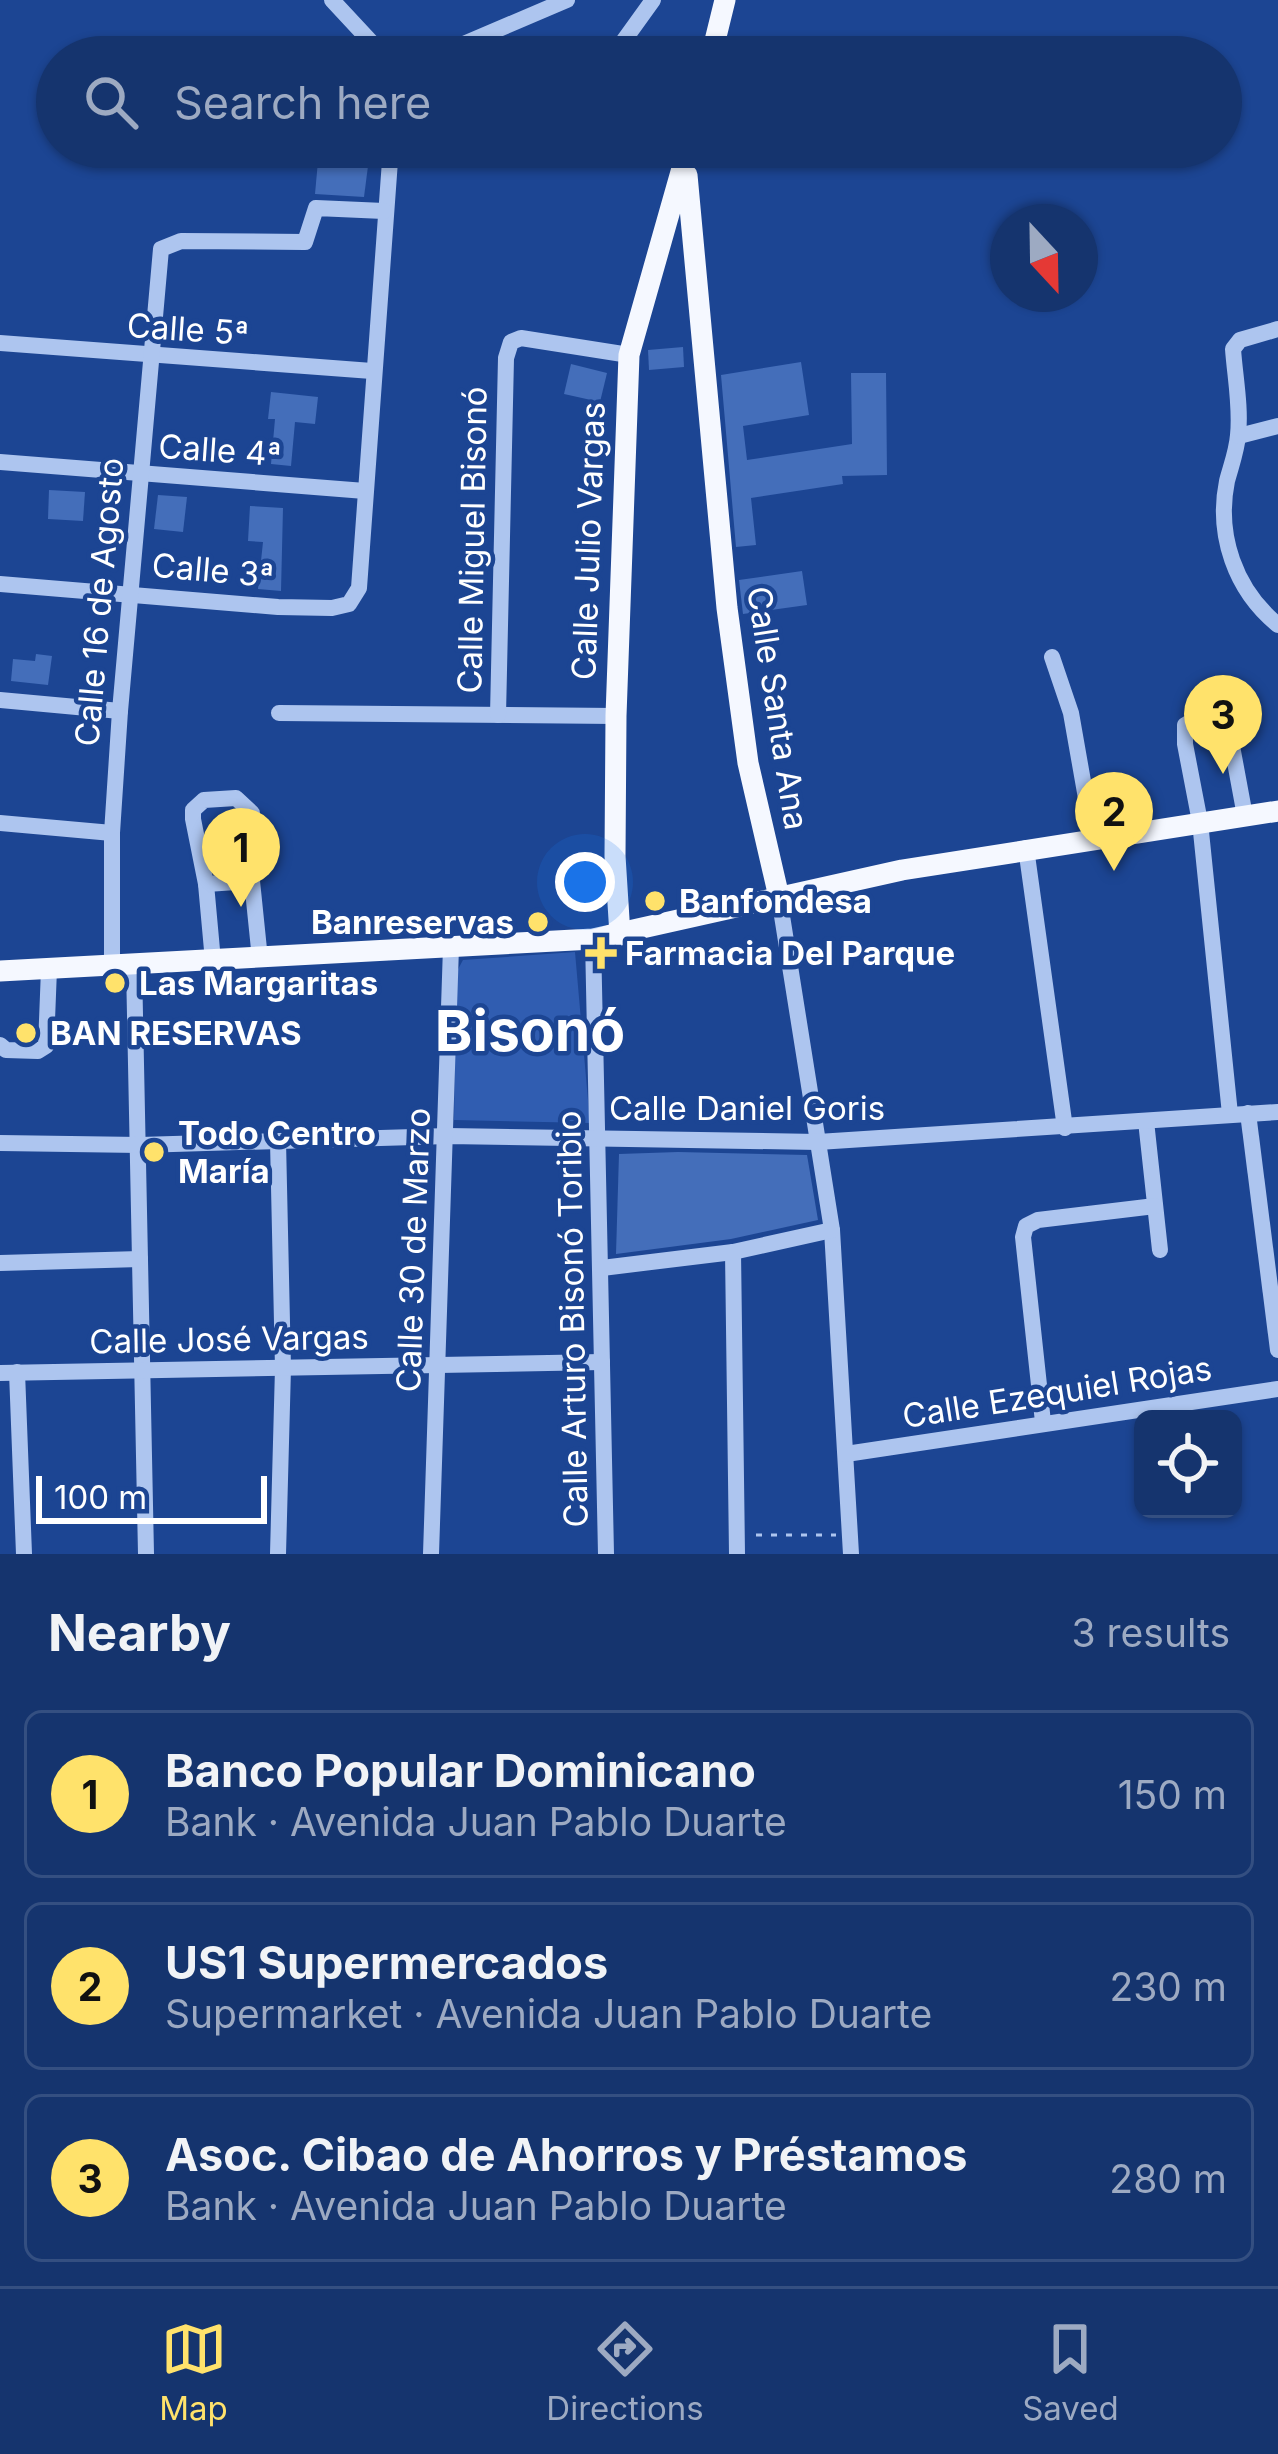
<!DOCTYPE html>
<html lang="en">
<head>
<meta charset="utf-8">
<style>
	body { margin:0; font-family:Inter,sans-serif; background:#1e3c73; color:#f1f3f6 }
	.controls { position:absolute; right:36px; bottom:36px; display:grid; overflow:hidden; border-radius:18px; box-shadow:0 3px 9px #0004 }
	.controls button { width:108px; height:108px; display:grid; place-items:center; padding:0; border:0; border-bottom:3px solid #344f81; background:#15346e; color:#f1f3f6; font:60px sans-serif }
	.compass { position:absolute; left:990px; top:204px; width:108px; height:108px; border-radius:50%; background:#15346e; box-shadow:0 3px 9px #0004; rotate:158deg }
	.scale { position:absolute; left:36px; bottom:30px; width:231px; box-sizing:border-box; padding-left:12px; border:6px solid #fff; border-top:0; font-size:33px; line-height:42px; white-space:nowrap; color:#fff; -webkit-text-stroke:9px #1c4593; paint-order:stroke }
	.you { position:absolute; left:585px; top:882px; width:42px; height:42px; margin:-30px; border:9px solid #fff; border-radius:50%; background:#1a73e8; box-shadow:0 0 0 18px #1a73e833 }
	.badge { display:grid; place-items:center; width:78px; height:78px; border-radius:50%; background:#ffe26b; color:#111; font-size:39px; font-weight:700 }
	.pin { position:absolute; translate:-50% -99px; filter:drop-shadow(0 3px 6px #0008) }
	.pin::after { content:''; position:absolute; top:63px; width:42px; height:36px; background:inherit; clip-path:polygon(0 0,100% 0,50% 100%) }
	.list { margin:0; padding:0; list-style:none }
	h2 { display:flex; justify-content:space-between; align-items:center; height:156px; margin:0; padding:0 48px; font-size:51px }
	h2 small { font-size:39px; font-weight:400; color:#9daac2 }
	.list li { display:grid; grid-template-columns:78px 1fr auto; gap:36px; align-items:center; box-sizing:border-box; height:168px; margin:0 24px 24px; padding:0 24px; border:3px solid #344f81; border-radius:18px }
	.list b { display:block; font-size:45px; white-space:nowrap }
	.list p { margin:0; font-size:39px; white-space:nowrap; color:#9daac2 }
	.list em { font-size:39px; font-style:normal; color:#9daac2 }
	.icon { flex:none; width:66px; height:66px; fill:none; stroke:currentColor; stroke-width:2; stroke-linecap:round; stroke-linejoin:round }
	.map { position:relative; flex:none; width:1278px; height:1554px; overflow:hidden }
	.search { position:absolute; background:#15346e; box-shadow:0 3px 9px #0004; left:36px; right:36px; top:36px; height:132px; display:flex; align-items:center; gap:30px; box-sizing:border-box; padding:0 42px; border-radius:66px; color:#9daac2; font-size:45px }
	.sheet { height:732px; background:#15346e }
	nav { display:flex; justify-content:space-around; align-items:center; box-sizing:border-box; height:168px; border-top:3px solid #344f81; background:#15346e; font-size:33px; color:#9daac2 }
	nav a { display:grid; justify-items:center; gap:6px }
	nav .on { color:#ffe26b }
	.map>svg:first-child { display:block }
	.park { fill:#305db1 }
	.building { fill:#446eba }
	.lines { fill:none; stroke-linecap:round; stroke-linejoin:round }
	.path { stroke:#adc5ef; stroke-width:3; stroke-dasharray:6 9; stroke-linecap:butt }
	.minor { stroke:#adc5ef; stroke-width:16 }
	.major { stroke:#f5f8ff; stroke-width:21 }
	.poi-dot { fill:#ffe26b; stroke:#1c4593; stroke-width:4.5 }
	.labels { text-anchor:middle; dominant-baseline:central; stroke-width:9; stroke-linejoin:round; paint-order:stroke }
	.street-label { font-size:33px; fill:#fff; stroke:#1c4593 }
	.poi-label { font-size:33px; font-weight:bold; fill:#fff; stroke:#1c4593; text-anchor:start }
	.town-label { font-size:57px; font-weight:bold; fill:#fff; stroke:#1c4593 }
</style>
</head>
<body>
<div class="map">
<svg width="1278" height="1554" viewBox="0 0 1278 1554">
	<rect width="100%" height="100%" fill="#1c4593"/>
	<polygon class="park" points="575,952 590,1123 454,1120 456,973 463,960"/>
	<g class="building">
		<polygon points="318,161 368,166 364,197 315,194"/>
		<polygon points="683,347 684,367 649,370 648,350"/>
		<polygon points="801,362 809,415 743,426 747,460 852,444 851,373 886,373 887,475 842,476 843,484 751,498 756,545 736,547 721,375"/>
		<polygon points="571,364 607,373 600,402 564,394"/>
		<polygon points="271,392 318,397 315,424 295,422 291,466 271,464 275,419 268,419"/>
		<polygon points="49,490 85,492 83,521 48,519"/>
		<polygon points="158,495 187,497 183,532 154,529"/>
		<polygon points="250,506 283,508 281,591 258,589 263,542 248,541"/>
		<polygon points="802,571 807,605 743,614 739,580"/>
		<polygon points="36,654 52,656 48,685 11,681 13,659 35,661"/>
		<polygon points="678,1152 807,1155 818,1220 731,1239 616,1254 619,1154"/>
	</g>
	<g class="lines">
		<polyline class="path" points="756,1535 836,1535"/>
		<g class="minor">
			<polyline points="332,0 385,57"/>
			<polyline points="433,57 567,0"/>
			<polyline points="612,57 653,0"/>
			<polyline points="508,147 532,160 549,147"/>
			<path d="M1278,329l-38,11 -7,9c2,28 8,58 5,86 -1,15 -7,31 -11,46 -11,54 8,109 51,144"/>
			<polyline points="0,343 372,371"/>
			<polyline points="1239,436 1278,426"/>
			<polyline points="0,462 365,491"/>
			<polyline points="0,584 278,607 332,608 349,604 359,588 391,147"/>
			<polyline points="1052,657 1071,713 1093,838"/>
			<polyline points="0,700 120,711"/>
			<polyline points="279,713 616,716"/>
			<polyline points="498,715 506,358 511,342 521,338 629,355"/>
			<polyline points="0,823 112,833"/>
			<polyline points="1026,848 1065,1128"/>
			<polyline points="206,884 252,881"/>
			<polyline points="779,897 832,1230 851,1554"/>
			<polyline points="593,939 606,1554"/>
			<polyline points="213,961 206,884 193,819 193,810 204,800 236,798 252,813 252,881 260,959"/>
			<polyline points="134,966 146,1554"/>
			<polyline points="112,967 112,833 120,711 161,249 181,241 305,242 316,208 384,211"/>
			<polyline points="0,1045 6,1050 38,1051 46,1046 49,969"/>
			<polyline points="1248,1113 1278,1350"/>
			<polyline points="1230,1114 1200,822 1185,744 1185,725 1205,713 1219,713 1227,719 1245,816"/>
			<polyline points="1146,1121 1160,1250"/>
			<polyline points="278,1141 283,1368 278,1554"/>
			<polyline points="0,1143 140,1145 448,1136 818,1142 1278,1112"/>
			<polyline points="733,1252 737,1554"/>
			<polyline points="0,1263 140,1259"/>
			<polyline points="602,1268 733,1252 832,1230"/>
			<polyline points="17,1372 24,1554"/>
			<polyline points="0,1373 602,1362"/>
			<polyline points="1043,1422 1023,1237 1026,1226 1038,1220 1155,1206"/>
			<polyline points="846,1454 1278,1389"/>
			<polyline points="431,1554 451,947"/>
		</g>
		<g class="major">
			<polyline points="711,57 725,0"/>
			<polyline points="687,175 727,608 748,763 779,897"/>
			<polyline points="620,935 615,856 616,716 629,355 688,147"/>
			<polyline points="0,971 593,939 902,870 1278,811"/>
		</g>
	</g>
	<g class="poi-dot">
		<circle cx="655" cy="901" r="12"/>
		<circle cx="538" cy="922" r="12"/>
		<path d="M595 935h12v12h12v12h-12v12h-12v-12h-12v-12h12z"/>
		<circle cx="115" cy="983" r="12"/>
		<circle cx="26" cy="1033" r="12"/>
		<circle cx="154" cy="1152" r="12"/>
	</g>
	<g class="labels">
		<g class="street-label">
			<text transform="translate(188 329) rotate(4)">Calle 5ª</text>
			<text transform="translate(220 450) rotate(4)">Calle 4ª</text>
			<text transform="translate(472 540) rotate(-89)">Calle Miguel Bisonó</text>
			<text transform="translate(588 541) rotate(-88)">Calle Julio Vargas</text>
			<text transform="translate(213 570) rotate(5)">Calle 3ª</text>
			<text transform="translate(99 602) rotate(-85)">Calle 16 de Agosto</text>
			<text transform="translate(778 708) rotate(81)">Calle Santa Ana</text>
			<text x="747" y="1108">Calle Daniel Goris</text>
			<text transform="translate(413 1250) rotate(-88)">Calle 30 de Marzo</text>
			<text transform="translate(572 1319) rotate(-91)">Calle Arturo Bisonó Toribio</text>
			<text transform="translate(229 1339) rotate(-1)">Calle José Vargas</text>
			<text transform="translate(1057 1392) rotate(-9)">Calle Ezequiel Rojas</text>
		</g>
		<g class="poi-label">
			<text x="679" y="901">Banfondesa</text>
			<text x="514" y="922" text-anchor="end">Banreservas</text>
			<text x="625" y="953">Farmacia Del Parque</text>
			<text x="139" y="983">Las Margaritas</text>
			<text x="50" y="1033">BAN RESERVAS</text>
			<text x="178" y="1133">Todo Centro<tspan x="178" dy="38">María</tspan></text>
		</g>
		<g class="town-label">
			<text x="530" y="1030">Bisonó</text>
		</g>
	</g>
</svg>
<div class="controls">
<button><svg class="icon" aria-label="locate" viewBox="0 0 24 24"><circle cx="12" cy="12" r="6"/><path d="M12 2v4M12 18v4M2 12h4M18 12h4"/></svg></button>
</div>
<svg class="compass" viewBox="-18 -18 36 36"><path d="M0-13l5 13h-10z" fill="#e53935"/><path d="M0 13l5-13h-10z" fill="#9daac2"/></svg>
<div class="scale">100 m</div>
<div class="you"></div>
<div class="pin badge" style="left:241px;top:907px">1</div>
<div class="pin badge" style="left:1114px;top:871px">2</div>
<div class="pin badge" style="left:1223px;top:774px">3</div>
<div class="search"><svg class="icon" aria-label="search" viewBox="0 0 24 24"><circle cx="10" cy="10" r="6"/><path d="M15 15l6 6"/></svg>Search here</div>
</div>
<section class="sheet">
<h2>Nearby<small>3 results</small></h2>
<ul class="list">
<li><span class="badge">1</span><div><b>Banco Popular Dominicano</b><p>Bank · Avenida Juan Pablo Duarte</p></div><em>150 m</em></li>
<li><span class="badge">2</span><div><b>US1 Supermercados</b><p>Supermarket · Avenida Juan Pablo Duarte</p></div><em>230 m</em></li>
<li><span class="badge">3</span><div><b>Asoc. Cibao de Ahorros y Préstamos</b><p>Bank · Avenida Juan Pablo Duarte</p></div><em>280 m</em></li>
</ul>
</section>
<nav>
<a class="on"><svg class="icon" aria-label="map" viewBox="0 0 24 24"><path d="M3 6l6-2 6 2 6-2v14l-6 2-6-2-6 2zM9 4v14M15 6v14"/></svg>Map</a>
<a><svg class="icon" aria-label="directions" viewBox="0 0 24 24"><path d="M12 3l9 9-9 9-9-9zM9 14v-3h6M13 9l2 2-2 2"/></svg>Directions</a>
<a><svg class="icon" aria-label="saved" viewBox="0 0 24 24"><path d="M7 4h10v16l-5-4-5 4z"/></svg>Saved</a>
</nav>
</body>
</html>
